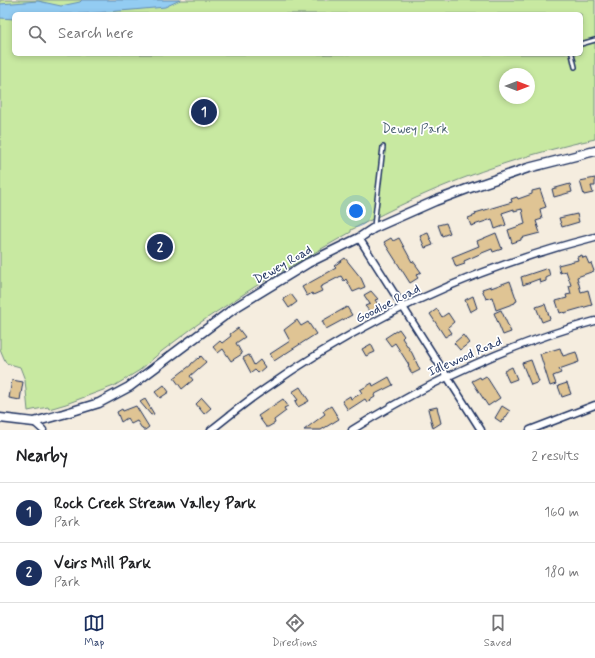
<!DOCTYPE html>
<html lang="en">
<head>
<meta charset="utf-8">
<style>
	body { margin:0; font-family:Mynerve,sans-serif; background:#f2f2f2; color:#202124 }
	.compass { position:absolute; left:499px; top:68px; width:36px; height:36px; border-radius:50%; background:#fff; box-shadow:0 2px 6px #0003; rotate:90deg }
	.you { position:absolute; left:356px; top:211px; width:14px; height:14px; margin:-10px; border:3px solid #fff; border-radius:50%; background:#1a73e8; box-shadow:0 0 0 6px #1a73e833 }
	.badge { display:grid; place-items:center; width:26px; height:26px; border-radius:50%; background:#1b2f5e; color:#fff; font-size:13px; font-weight:700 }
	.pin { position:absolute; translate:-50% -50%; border:2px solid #fff; box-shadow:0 1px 4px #0006 }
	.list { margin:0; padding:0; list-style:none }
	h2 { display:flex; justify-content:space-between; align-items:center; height:52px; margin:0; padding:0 16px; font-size:17px }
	h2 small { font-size:13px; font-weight:400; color:#757577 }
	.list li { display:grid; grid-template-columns:26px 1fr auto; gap:12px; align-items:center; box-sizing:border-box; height:60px; padding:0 16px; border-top:1px solid #e0e0e0 }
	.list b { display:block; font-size:15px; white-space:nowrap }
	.list p { margin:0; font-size:13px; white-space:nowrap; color:#757577 }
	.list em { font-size:13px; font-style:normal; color:#757577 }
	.icon { flex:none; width:22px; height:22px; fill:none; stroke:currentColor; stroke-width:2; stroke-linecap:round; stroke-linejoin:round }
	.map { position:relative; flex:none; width:595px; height:430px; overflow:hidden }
	.search { position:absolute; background:#fff; box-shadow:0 2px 6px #0003; left:12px; right:12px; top:12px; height:44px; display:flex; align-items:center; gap:10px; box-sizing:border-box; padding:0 14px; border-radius:6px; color:#757577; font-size:15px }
	.sheet { height:172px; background:#fff }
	nav { display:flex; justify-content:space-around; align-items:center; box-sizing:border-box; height:56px; border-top:1px solid #e0e0e0; background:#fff; font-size:11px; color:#757577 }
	nav a { display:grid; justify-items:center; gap:2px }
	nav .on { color:#1b2f5e }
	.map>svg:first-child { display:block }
	.green { fill:#c8e9a1; stroke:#728c80; fill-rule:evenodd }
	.water { fill:#93ccf2; stroke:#638db7 }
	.building { fill:#dfc494; stroke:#1b2f5e }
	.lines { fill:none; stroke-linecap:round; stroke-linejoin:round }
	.lane-casing { stroke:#1b2f5e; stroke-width:6 }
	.street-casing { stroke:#1b2f5e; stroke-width:9 }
	.secondary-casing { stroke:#1b2f5e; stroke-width:11 }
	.lane { stroke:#fff; stroke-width:3 }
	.street { stroke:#fff; stroke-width:6 }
	.secondary { stroke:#fff; stroke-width:8 }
	.labels { text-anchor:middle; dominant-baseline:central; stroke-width:3.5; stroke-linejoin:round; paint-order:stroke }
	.park-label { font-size:13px; fill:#465e6f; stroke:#fff }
	.street-label { font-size:13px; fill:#1b2f5e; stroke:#fff }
</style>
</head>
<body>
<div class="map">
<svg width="595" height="430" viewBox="0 0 595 430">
	<rect width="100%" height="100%" fill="#f5eddf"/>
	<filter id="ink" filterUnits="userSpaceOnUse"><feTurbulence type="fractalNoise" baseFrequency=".025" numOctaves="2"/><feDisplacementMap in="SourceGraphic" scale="8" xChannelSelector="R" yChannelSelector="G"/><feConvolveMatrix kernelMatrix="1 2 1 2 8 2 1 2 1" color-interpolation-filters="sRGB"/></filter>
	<g filter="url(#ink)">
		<path class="green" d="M0,0h595v139c-61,13 -122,33 -179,59 -22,10 -43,21 -65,32v2l-95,54 -58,38 -36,27 -22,19 -26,16 -48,18 -17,5 -1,-2 -20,4 -3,-31 -5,-13 -14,-4 -6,-14zM14,14h567v40h-567zM505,74h24v24h-24z"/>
		<polygon class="water" points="82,0 180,0 165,7 132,10 82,14 14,14 14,19 0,18 0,4 38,1 61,6 80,2"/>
		<g class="building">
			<polygon points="595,178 595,186 591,186 593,193 584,195 580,181"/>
			<polygon points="570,184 572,192 554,197 552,189"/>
			<polygon points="540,189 546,207 540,209 542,219 536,221 540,233 521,238 521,240 512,243 508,230 525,224 522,209 514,211 514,209 502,213 506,225 495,229 492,219 471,226 468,218 476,215 475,213 512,202 511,199 517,197 518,199 532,194 532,191"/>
			<polygon points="577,214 579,222 562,227 559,218"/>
			<polygon points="446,223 450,233 442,236 438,225"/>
			<polygon points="428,233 433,245 425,248 420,236"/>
			<polygon points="496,233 502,249 493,252 492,249 482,253 464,261 465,264 456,267 452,257 479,246 477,241"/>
			<polygon points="391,238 393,241 399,238 412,262 413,261 421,272 416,275 418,278 410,283 384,242"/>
			<polygon points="582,255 583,258 586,257 589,264 591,263 594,271 577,277 581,292 588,290 592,305 564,313 563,312 560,313 556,301 567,298 566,295 571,294 569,286 571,285 566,271 560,273 558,265 578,260 577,257"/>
			<polygon points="345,258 361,278 365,287 353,292 346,279 344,281 341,276 320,287 322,291 313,295 312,293 307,296 302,287 336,268 334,266"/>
			<polygon points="548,268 550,276 546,278 546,281 540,283 539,279 523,285 521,277"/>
			<polygon points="510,281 517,301 515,302 515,303 496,310 492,297 486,299 482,289 491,286 491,288"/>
			<polygon points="371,291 378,299 375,300 381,308 371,313 365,306 370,304 364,295"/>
			<polygon points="291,294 297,302 289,308 283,299"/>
			<polygon points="473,296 477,308 470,312 465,300"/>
			<polygon points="545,304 550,319 542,322 536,307"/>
			<polygon points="347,307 352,315 326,329 322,321"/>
			<polygon points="437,309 442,317 448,313 454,322 448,327 452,333 445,337 430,314"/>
			<polygon points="501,310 511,332 503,335 494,313"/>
			<polygon points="297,320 301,326 308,322 316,334 274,361 270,354 290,341 284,330"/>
			<polygon points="238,328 245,337 236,343 242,354 231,361 223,349 218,353 213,347 220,341 222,343 231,336 230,334"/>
			<polygon points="399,329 404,336 402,338 412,353 420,370 412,374 408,366 409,365 395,343 391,346 385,338"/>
			<polygon points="463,335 469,343 460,350 454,343"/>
			<polygon points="371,344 375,352 366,356 362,349"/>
			<polygon points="560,348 563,356 576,352 579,362 559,369 561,373 553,376 556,384 550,386 540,354"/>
			<polygon points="249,355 254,365 260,360 265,367 258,373 255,370 251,373 243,358"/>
			<polygon points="201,356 206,362 190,376 193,380 182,389 174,378 191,365 191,364 198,358 198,359"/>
			<polygon points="531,360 539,382 531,385 522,363"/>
			<polygon points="512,367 517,379 509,382 504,371"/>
			<polygon points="486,376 500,398 488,406 472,381 480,377 481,379"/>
			<polygon points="389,377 393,385 377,393 374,395 375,397 367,402 365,399 348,410 342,401 350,396 351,399 362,393 360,390 372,383 373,386"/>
			<polygon points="12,380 23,382 20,400 9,398"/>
			<polygon points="567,383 571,394 562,397 558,386"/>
			<polygon points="164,385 169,392 160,398 155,392"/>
			<polygon points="300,387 309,401 298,407 295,401 298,400 292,392"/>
			<polygon points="202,398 211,408 204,414 196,404"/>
			<polygon points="145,399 154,414 151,415 140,402"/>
			<polygon points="283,399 288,406 284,408 286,411 274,420 275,423 268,427 266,427 258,416"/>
			<polygon points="136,406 149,427 145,430 143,430 137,421 131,424 127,418 121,422 117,412 122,409 123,411"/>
			<polygon points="331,406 339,419 321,430 304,430 325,414 323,411"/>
			<polygon points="502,406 510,411 503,421 502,420 501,422 495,418"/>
			<polygon points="437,407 441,423 433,428 428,409"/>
		</g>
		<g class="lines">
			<g class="lane-casing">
				<g id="lane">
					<polyline points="581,44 595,40"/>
					<polyline points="572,54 575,67"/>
					<polyline points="374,226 383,147"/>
				</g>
			</g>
			<g class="street-casing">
				<g id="street">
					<polyline points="359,238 481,430"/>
					<polyline points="34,422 43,430"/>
					<path d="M211,430c17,-13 33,-27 51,-39 100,-71 214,-124 333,-154"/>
					<path d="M352,430c75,-47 157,-86 243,-109"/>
					<polyline points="530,430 595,405"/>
				</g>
			</g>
			<g class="secondary-casing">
				<polyline id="secondary" points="0,418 34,422 63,414 99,403 129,387 236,307 308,263 359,238 374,228 435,201 467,189 528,168 595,151"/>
			</g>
			<use href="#lane" class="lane"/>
			<use href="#street" class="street"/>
			<use href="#secondary" class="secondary"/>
		</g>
	</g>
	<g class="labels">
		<g class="park-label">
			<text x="415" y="129">Dewey Park</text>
		</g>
		<g class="street-label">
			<text transform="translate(283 265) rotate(-30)">Dewey Road</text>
			<text transform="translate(388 304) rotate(-27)">Goodloe Road</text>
			<text transform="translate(465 357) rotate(-24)">Idlewood Road</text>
		</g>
	</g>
</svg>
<svg class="compass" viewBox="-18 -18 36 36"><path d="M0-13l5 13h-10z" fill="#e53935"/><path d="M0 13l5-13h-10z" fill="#757577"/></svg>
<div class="you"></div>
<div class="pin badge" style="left:204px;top:112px">1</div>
<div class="pin badge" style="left:160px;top:247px">2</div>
<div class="search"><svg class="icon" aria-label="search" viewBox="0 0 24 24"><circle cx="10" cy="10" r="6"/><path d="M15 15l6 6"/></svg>Search here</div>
</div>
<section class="sheet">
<h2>Nearby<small>2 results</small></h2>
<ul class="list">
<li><span class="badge">1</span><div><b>Rock Creek Stream Valley Park</b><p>Park</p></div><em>160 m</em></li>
<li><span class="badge">2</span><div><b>Veirs Mill Park</b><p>Park</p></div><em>180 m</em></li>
</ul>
</section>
<nav>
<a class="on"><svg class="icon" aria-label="map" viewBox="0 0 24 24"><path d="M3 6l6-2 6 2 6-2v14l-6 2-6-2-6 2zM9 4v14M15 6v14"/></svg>Map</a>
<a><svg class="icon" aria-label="directions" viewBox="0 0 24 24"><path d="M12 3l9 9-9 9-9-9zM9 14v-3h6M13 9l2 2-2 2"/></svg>Directions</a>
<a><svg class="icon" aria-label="saved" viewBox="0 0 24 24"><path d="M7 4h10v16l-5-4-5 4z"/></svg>Saved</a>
</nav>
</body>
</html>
